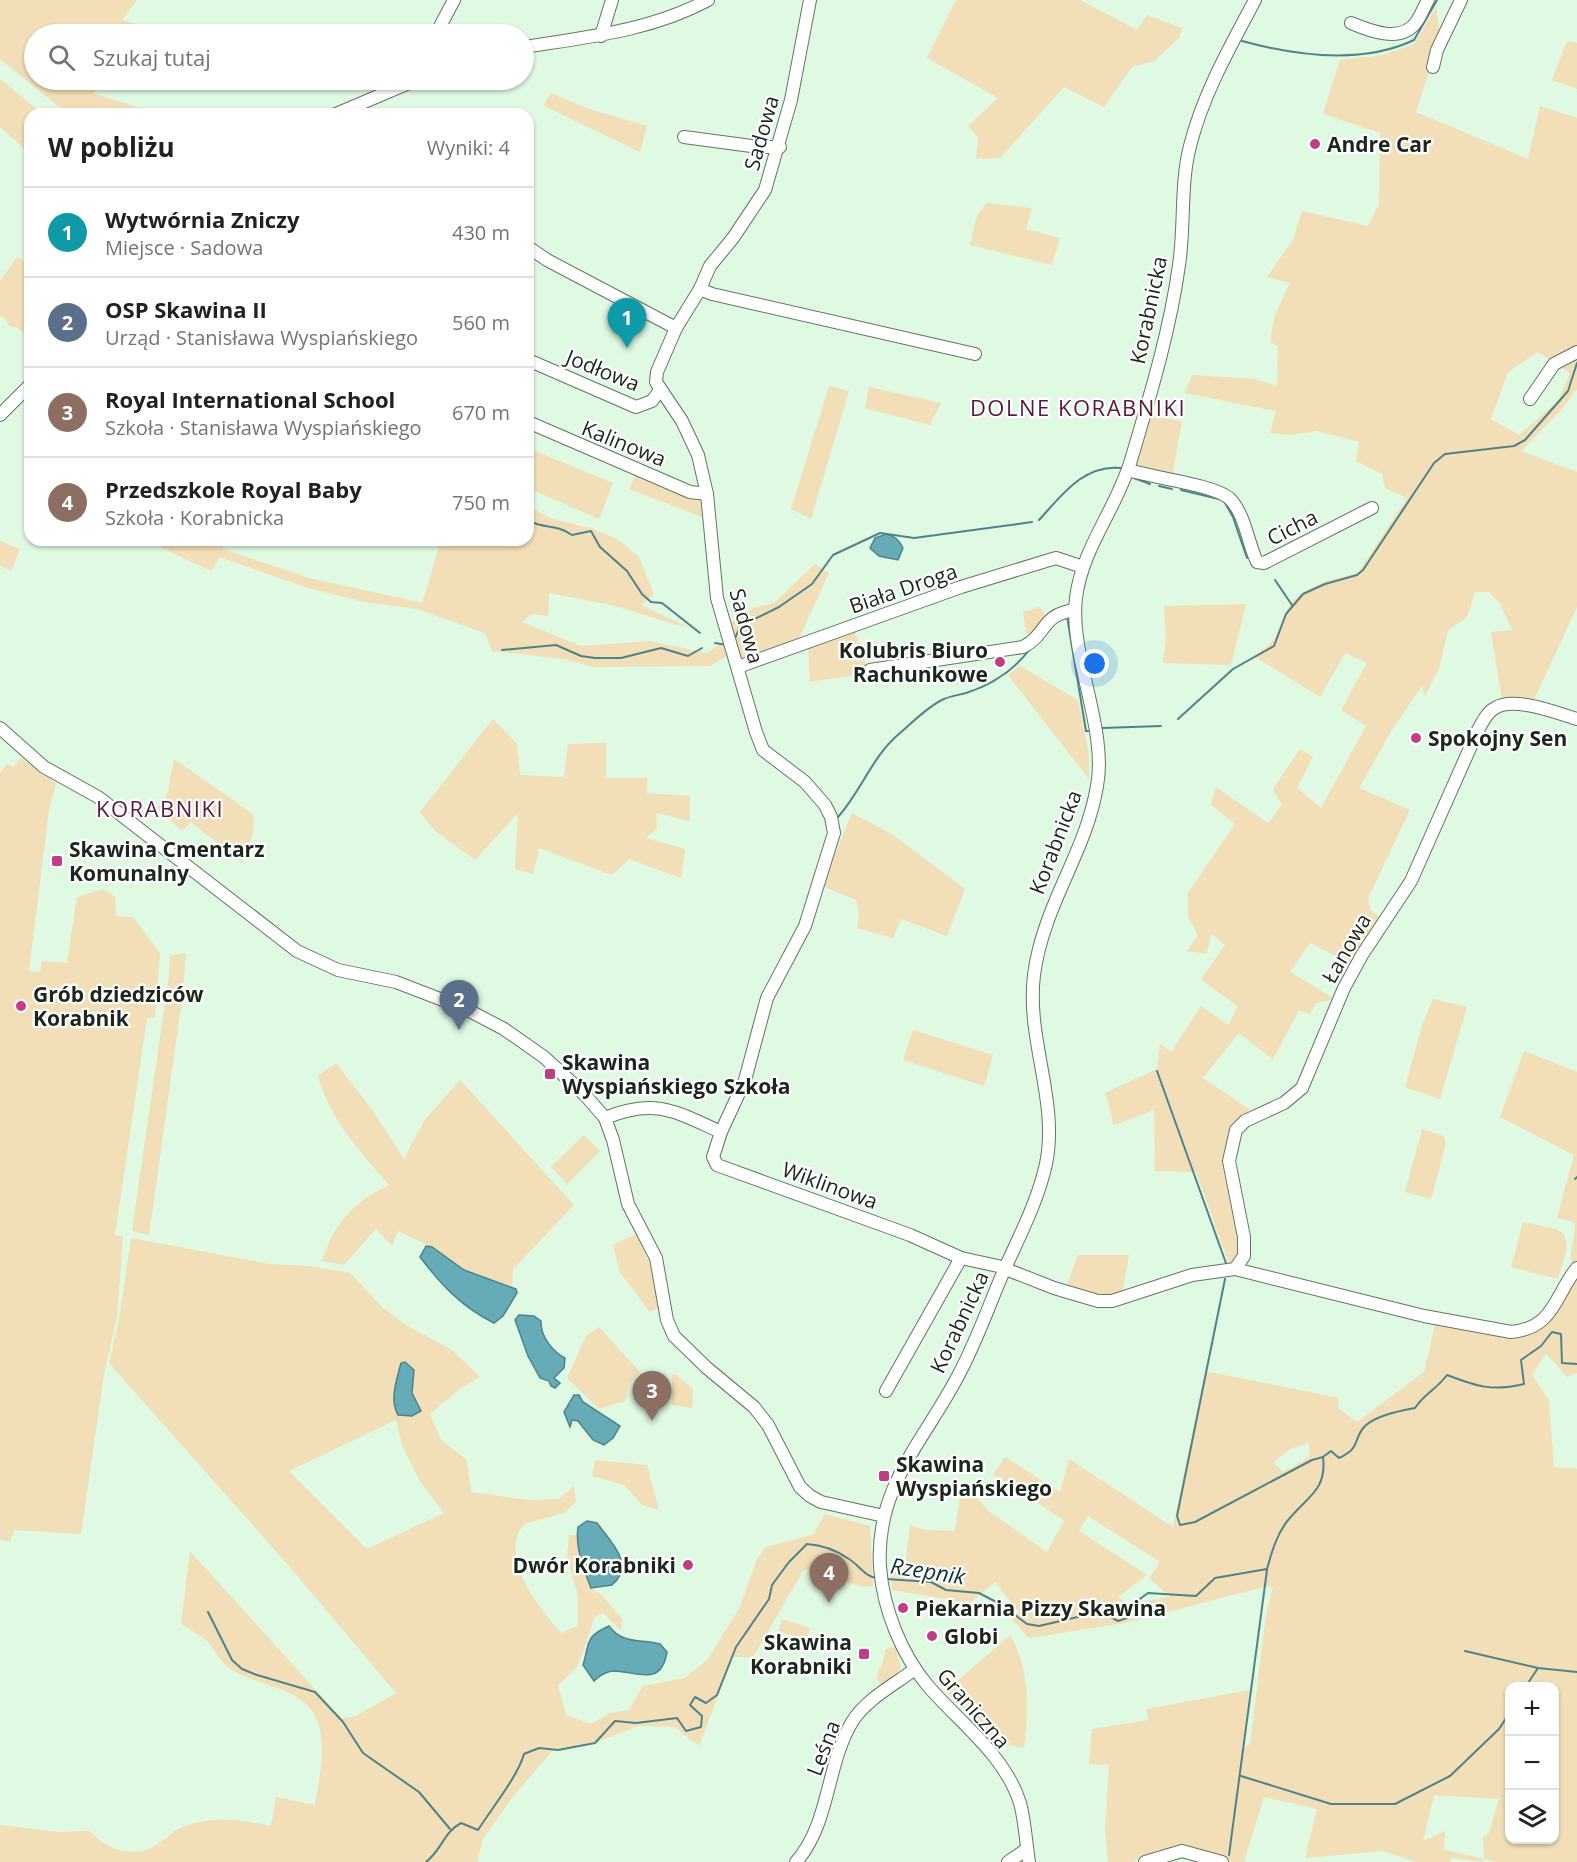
<!DOCTYPE html>
<html lang="pl">
<head>
<meta charset="utf-8">
<style>
	body { margin:0; font-family:"Open Sans",sans-serif; background:#f2f2f2; color:#202124 }
	.controls { position:absolute; right:18px; bottom:18px; display:grid; overflow:hidden; border-radius:12px; box-shadow:0 2px 4px #0004 }
	.controls button { width:54px; height:54px; display:grid; place-items:center; padding:0; border:0; border-bottom:2px solid #e0e0e0; background:#fff; color:#202124; font:30px sans-serif }
	.you { position:absolute; left:1095px; top:664px; width:21px; height:21px; margin:-15px; border:4px solid #fff; border-radius:50%; background:#1a73e8; box-shadow:0 0 0 9px #1a73e833 }
	.badge { display:grid; place-items:center; width:39px; height:39px; border-radius:50%; background:#db2777; color:#fff; font-size:20px; font-weight:700 }
	.pin { position:absolute; translate:-50% -50px; filter:drop-shadow(0 2px 3px #0008) }
	.pin::after { content:''; position:absolute; top:32px; width:21px; height:18px; background:inherit; clip-path:polygon(0 0,100% 0,50% 100%) }
	.list { margin:0; padding:0; list-style:none }
	h2 { display:flex; justify-content:space-between; align-items:center; height:78px; margin:0; padding:0 24px; font-size:26px }
	h2 small { font-size:20px; font-weight:400; color:#757577 }
	.list li { display:grid; grid-template-columns:39px 1fr auto; gap:18px; align-items:center; box-sizing:border-box; height:90px; padding:0 24px; border-top:2px solid #e0e0e0 }
	.list b { display:block; font-size:22px; white-space:nowrap }
	.list p { margin:0; font-size:20px; white-space:nowrap; color:#757577 }
	.list em { font-size:20px; font-style:normal; color:#757577 }
	.icon { flex:none; width:33px; height:33px; fill:none; stroke:currentColor; stroke-width:2; stroke-linecap:round; stroke-linejoin:round }
	.map { position:relative; flex:none; width:1577px; height:1862px; overflow:hidden }
	.search { position:absolute; background:#fff; box-shadow:0 2px 4px #0004; left:24px; top:24px; width:510px; height:66px; display:flex; align-items:center; gap:15px; box-sizing:border-box; padding:0 21px; border-radius:33px; color:#757577; font-size:22px }
	.panel { position:absolute; background:#fff; box-shadow:0 2px 4px #0004; left:24px; top:108px; width:510px; height:438px; border-radius:18px }
	.map>svg:first-child { display:block }
	.green { fill:#f2deb7; fill-rule:evenodd }
	.water { fill:#65abb8; stroke:#4f838a; stroke-width:1.5 }
	.lines { fill:none; stroke-linecap:round; stroke-linejoin:round }
	.stream { stroke:#4f838a; stroke-width:2 }
	.minor-casing { stroke:#607762; stroke-width:14 }
	.minor { stroke:#fff; stroke-width:12 }
	.poi-dot { fill:#c03e85; stroke:#fff; stroke-width:2 }
	.labels { text-anchor:middle; dominant-baseline:central; stroke-width:4.5; stroke-linejoin:round; paint-order:stroke }
	.street-label { font-size:21px; fill:#1c261d; stroke:#fff }
	.poi-label { font-size:21px; font-weight:bold; fill:#1c261d; stroke:#fff; text-anchor:start }
	.neighbourhood-label { font-size:22px; letter-spacing:1.5px; fill:#591a3c; stroke:#fff }
	.water-label { font-size:22px; font-style:italic; fill:#0e3238; stroke:#fff }
</style>
</head>
<body>
<div class="map">
<svg width="1577" height="1862" viewBox="0 0 1577 1862">
	<rect width="100%" height="100%" fill="#dff9e2"/>
	<g class="green">
		<polygon points="0,0 137,0 122,20 171,34 34,34 34,80 99,80 94,94 161,114 68,114 0,59"/>
		<polygon points="956,0 1080,0 1137,30 1147,15 1182,28 1179,38 1154,61 1132,67 1104,107 1064,87 1000,158 976,159 978,138 968,126 998,98 927,58"/>
		<path d="M1436,7l4,30 -24,75 112,47 12,-53 37,12v271l-15,20 -41,42 56,21v135l-43,93h-32l-11,-68 21,-2 -12,-26 -11,-12h-14l-8,25 -19,13 -9,39 -14,27 -3,-10 -30,44 -33,58 51,22 -42,88 2,11 10,9 -28,46 -42,-21 -20,29 45,27 -19,4 -6,12 -11,-5 -26,49 -34,-26 -36,45 47,32 -18,16 9,126 -5,8 -7,4 -33,-92 -41,-1 -1,-61 -40,15 -9,-32 52,-24 3,-25 11,8 30,-46 28,19 8,-19 -36,-27 24,-34 -13,-11 -6,20 -19,-3 11,-16 -10,-19v-23l47,-69 -24,-19 5,-18 52,36 14,-18 -9,-16 27,-40 13,8 -16,31 24,20 45,-82 -25,-16 26,-47 -22,-10 -25,44 -66,-41c28,-19 19,-18 32,-44 13,-27 46,-32 72,-39l49,-75 -22,-10 -3,-14 -26,-13 3,-19 -42,-11 -27,4 -20,-2 6,-22 -91,-18 7,-18 63,4 22,7 1,-40 -8,-4 5,-27 15,-32 -23,-6 26,-37 9,-29 66,15 11,-22 1,-71 -57,-19 17,-54 43,-5 31,-11zM1538,352l32,21 -12,28 -39,34 -28,-16 17,-47z"/>
		<polygon points="1567,41 1577,43 1577,89 1552,80"/>
		<polygon points="0,79 43,114 30,114 30,154 0,127"/>
		<polygon points="550,93 589,109 647,126 640,152 544,106"/>
		<polygon points="987,203 1032,208 1026,229 1060,238 1052,265 970,245 977,215"/>
		<polygon points="17,257 30,267 30,339 18,328 10,326 4,317 0,317 0,281"/>
		<polygon points="829,386 849,391 811,519 791,509"/>
		<polygon points="869,387 941,403 930,425 865,408"/>
		<polygon points="1152,415 1182,422 1172,476 1136,467"/>
		<polygon points="528,448 613,483 599,519 528,488"/>
		<polygon points="637,472 703,499 705,518 629,489"/>
		<polygon points="528,506 552,519 594,529 619,540 639,557 654,595 641,605 692,629 611,605 549,593 548,616 532,614 522,622 581,646 649,641 707,653 725,641 730,654 710,666 594,667 564,659 492,651 485,633 417,609 364,602 305,587 220,557 211,571 145,540 210,540 223,546 223,549 309,578 422,603 439,547 413,540 528,540"/>
		<polygon points="0,541 20,549 11,571 0,566"/>
		<polygon points="815,564 829,573 797,643 746,659 740,657 730,623 754,608 774,603"/>
		<polygon points="1246,604 1231,665 1163,663 1166,639 1164,606"/>
		<polygon points="1040,607 1046,617 1035,633 1026,634 1023,612"/>
		<polygon points="854,629 869,673 810,682 808,644"/>
		<polygon points="1020,666 1078,700 1089,754 1089,779 1008,675"/>
		<polygon points="493,719 517,744 520,775 564,777 568,744 606,743 606,778 647,778 647,793 690,796 690,821 656,813 657,828 646,838 685,849 681,878 629,859 612,875 539,848 533,874 515,869 518,813 475,860 434,830 420,812"/>
		<polygon points="21,758 56,783 49,809 29,971 40,972 42,961 67,963 77,897 104,889 115,897 116,916 133,917 160,953 155,1017 147,1018 114,1242 116,1235 123,1236 117,1317 104,1374 81,1534 14,1530 10,1542 0,1539 0,773 7,764 14,767"/>
		<polygon points="174,759 254,815 253,833 242,863 191,822 182,831 157,808 167,796"/>
		<polygon points="852,813 893,835 965,889 947,936 901,919 893,938 857,928 859,914 856,900 822,886"/>
		<polygon points="186,953 182,999 149,1235 132,1231 169,975 170,956"/>
		<polygon points="1433,999 1467,1007 1440,1099 1405,1087 1423,1023"/>
		<polygon points="913,1030 993,1055 984,1086 903,1060"/>
		<path d="M1524,1051l53,21v192l-5,1c-4,-13 5,-28 2,-43l-17,-4 17,-63 -74,-38z"/>
		<path d="M336,1063l37,48 31,48 20,-38 36,-41 114,125 -61,64 -1,17 -48,-16 -32,-23 -34,-16 -6,15 -16,-17 -32,36 -22,-4c13,-39 30,-58 67,-76 -29,-33 -59,-66 -71,-109z"/>
		<polygon points="1422,1129 1444,1136 1446,1144 1431,1199 1405,1192"/>
		<polygon points="584,1135 600,1151 567,1184 551,1167"/>
		<polygon points="1523,1222 1556,1229 1564,1234 1567,1248 1558,1279 1511,1267"/>
		<polygon points="636,1234 651,1267 658,1308 650,1312 620,1272 613,1245"/>
		<path d="M131,1238l139,26 39,2 41,7 32,34 24,18 46,25 28,27 -19,11 -31,26 11,26 26,20 4,32 57,8 31,-1 15,-13 2,16 -12,11 -40,11c-3,5 -8,11 -8,17 -5,32 25,69 45,92l17,-7v-30l-11,-39 2,-22h8l7,34 7,19 11,7 20,24 -1,12 -18,-18 -9,4c-1,6 -15,48 -18,51 -5,6 -12,11 -18,17l8,30 25,9 19,-11 19,-3 14,-24 42,-8 23,-19 32,-52 17,-48 9,-12 47,-12 12,-21 45,12 3,60 -10,1 -59,-18 -51,88h-20l-34,89 -25,-19 -36,-1 -39,15 -47,10 -41,48 -28,40 -6,23h-477v-37l58,7 32,-1c13,16 37,26 58,18 14,-5 25,-20 40,-24 31,-9 52,-5 83,1l5,-29 39,8c6,-37 19,-87 -20,-109 -20,-11 -43,-14 -63,-26 -11,-6 -16,-19 -24,-28 -7,-7 -18,-12 -27,-18l9,-73 152,168 14,-3 40,-23 -107,-127 -180,-203 10,-44zM396,1383l16,4 2,12 6,8 -26,-2zM396,1420l6,25 18,36 24,32 -77,36 -78,-78z"/>
		<polygon points="1078,1255 1129,1255 1122,1294 1093,1295 1066,1288"/>
		<path d="M1577,1275v98l-10,4 -21,-24 -14,22 17,25 5,67 23,2v393h-80l-13,-3 -1,3 -32,-4 -1,4h-34l-33,-11 -78,7 12,-49 -53,-12 -20,65h-12l-32,-12 -39,2 -29,10h-24l-3,-32 4,-65 -20,-1 3,-35 56,-9 -1,-11 102,-19 -6,58 7,-4 16,-130 7,-27h-9l-139,36 -96,15 -18,-20 8,-6 -24,-30 -25,21 -78,-13 -2,-23h15l5,-42 15,5 30,1 7,-49 28,30 57,40 17,-32 -71,-45 12,-18 55,35 9,-33 104,68 32,-156 134,27 -1,10 19,14 67,-50 12,-51 88,14zM1309,1443v14l-26,15 -10,-10 17,-13zM1088,1516l72,46 -11,16 21,19 -42,7 -10,-7 29,-22 -68,-44zM1510,1686h44v154h-44zM1434,1795l65,4 -10,34 -6,4 1,22 -40,-9 1,-19 -22,10z"/>
		<polygon points="599,1327 640,1372 629,1384 625,1401 599,1409 567,1378 586,1336"/>
		<polygon points="675,1374 693,1389 692,1408 672,1405 672,1375"/>
		<polygon points="595,1460 647,1465 659,1510 642,1505 624,1485 592,1476"/>
		<polygon points="782,1619 810,1628 807,1640 778,1631"/>
		<path d="M1010,1635c20,34 19,75 14,113l-29,-6 -49,-51z"/>
		<polygon points="895,1647 901,1667 894,1678 881,1686 877,1679 879,1668 881,1668 886,1649"/>
	</g>
	<g class="water">
		<path d="M886,534c9,2 13,6 17,14l-5,12 -19,-4 -9,-8 5,-10z"/>
		<path d="M426,1246l6,1 32,23 52,19 1,4 -14,23 -9,7c-32,-16 -52,-37 -74,-66z"/>
		<path d="M519,1315l15,1 7,5c-1,15 12,31 24,37l-1,10 -10,10 6,5 -5,5 -4,-2 -2,-5 -9,-3 -12,-22 -13,-36z"/>
		<path d="M405,1362l9,8 -2,23 9,18 -9,5 -14,-1c-9,-15 -1,-36 3,-52z"/>
		<polygon points="574,1395 579,1395 583,1402 620,1426 613,1438 604,1445 593,1440 578,1421 572,1420 570,1427 564,1412"/>
		<path d="M587,1521l10,2c14,19 39,42 15,62l-21,3c-7,-18 -16,-41 -13,-61z"/>
		<path d="M609,1626c13,18 30,13 51,18l7,8c-6,35 -29,20 -52,19 -9,0 -15,4 -21,10l-11,-16c7,-22 1,-28 26,-39z"/>
	</g>
	<g class="lines">
		<g class="stream">
			<path d="M1242,41c55,15 119,24 172,-1l23,-40"/>
			<polyline points="1134,478 1150,484"/>
			<polyline points="1159,486 1172,489"/>
			<polyline points="1181,490 1219,499"/>
			<polyline points="1224,501 1233,517 1247,558"/>
			<path d="M528,519c10,10 28,4 44,16l19,-4 9,16 27,24 15,23 9,8 11,1 38,30"/>
			<path d="M1039,520c23,-25 45,-56 82,-52"/>
			<polyline points="1275,580 1292,605"/>
			<polyline points="1067,616 1086,731 1088,731"/>
			<polyline points="734,641 740,626 779,607 812,584 833,555 880,533 914,538 1032,522"/>
			<polyline points="715,643 727,645"/>
			<polyline points="502,650 556,645 581,656 595,658 621,658 661,648 688,656 702,648"/>
			<polyline points="1178,719 1233,669 1274,646 1286,614 1303,594 1325,584 1357,575 1363,570 1434,463 1445,454 1514,446 1525,440 1568,391 1577,363"/>
			<polyline points="1102,728 1161,726"/>
			<path d="M837,818c24,-26 35,-62 63,-85 13,-11 28,-27 44,-34 7,-3 15,-4 22,-6 25,-8 48,-23 64,-44"/>
			<polyline points="1157,1071 1227,1266"/>
			<polyline points="1575,1179 1577,1177"/>
			<polyline points="1225,1279 1177,1516 1180,1525 1195,1522 1312,1460 1323,1457"/>
			<path d="M886,1579l45,3 15,8 33,3 23,12 25,19 12,2 47,-11 19,-1 13,7 9,-3 6,-14 15,-11 48,3 19,-18 52,-9c5,-18 10,-36 22,-50 19,-23 38,-29 34,-62l8,-6 8,7c23,-11 13,-18 26,-32 12,-11 35,-15 50,-18 10,-15 21,-18 32,-33 29,11 45,17 77,9l-3,-24 20,-14 11,-14 9,2 1,29 15,1"/>
			<polyline points="208,1612 232,1660 242,1669 257,1675 315,1692 343,1722 363,1753 419,1792 450,1829"/>
			<polyline points="1465,1651 1538,1668 1577,1672"/>
			<polyline points="1526,1686 1538,1668"/>
			<polyline points="1241,1776 1331,1804 1395,1804 1450,1776 1499,1729 1510,1712"/>
			<polyline points="1229,1855 1267,1570"/>
			<path d="M426,1862c15,-11 18,-30 35,-39l17,7c14,-22 40,-54 46,-76l15,-6 19,2 37,-7 20,-22 21,2 41,-5 9,13 15,-4 1,-11 -12,-11 5,-8 11,6 11,-8 19,-48 33,-48 3,-14 17,-23 18,-18c16,1 29,6 42,15 10,6 16,18 28,19"/>
		</g>
		<g class="minor-casing">
			<g id="minor">
				<path d="M1351,23c19,8 51,21 66,-2 4,-6 7,-14 11,-21"/>
				<polyline points="436,34 454,0"/>
				<polyline points="601,36 612,0"/>
				<path d="M524,47c63,-10 126,-16 184,-47"/>
				<polyline points="1433,67 1437,50 1461,0"/>
				<polyline points="336,114 416,80"/>
				<polyline points="684,137 759,147 780,147"/>
				<polyline points="528,247 547,260 676,328"/>
				<polyline points="700,289 712,294 975,354"/>
				<polyline points="528,360 636,407 652,401 660,390"/>
				<polyline points="1530,399 1554,364 1577,352"/>
				<polyline points="0,415 30,385"/>
				<polyline points="528,422 690,492 707,494"/>
				<path d="M1128,470c22,7 88,15 102,29 15,15 18,44 27,63l7,1 108,-55"/>
				<polyline points="738,667 961,587 1046,561 1056,558 1083,567"/>
				<path d="M870,670l153,-23c26,-14 17,-32 52,-37"/>
				<polyline points="0,728 44,767 98,797 297,951 338,970 396,982 466,1009 504,1029 544,1057 585,1095 605,1118 613,1140 628,1204 656,1258 667,1320 674,1336 707,1368 754,1407 768,1425 800,1487 810,1496 821,1502 884,1516"/>
				<path d="M605,1118c50,-21 71,-6 116,14l24,-52 22,-82 38,-72 29,-93 -3,-16 -6,-12 -20,-23 -42,-32 -7,-18 -39,-134 -10,-104 -9,-39 -16,-34 -26,-39 1,-10 19,-44 24,-39 10,-23 23,-28 32,-48 26,-90 19,-100"/>
				<polyline points="721,1132 713,1157 717,1165 910,1235 961,1258"/>
				<path d="M1235,1269l189,47 87,16c44,-4 44,-38 66,-64"/>
				<path d="M886,1391l75,-133 37,8 56,22 44,13h14l80,-26 43,-6 9,-13v-19l-15,-76 7,-31 9,-9 39,-18 18,-15 42,-100 18,-33 49,-74 67,-151c4,-7 9,-18 17,-22 19,-12 62,5 82,11"/>
				<path d="M796,1862c34,-38 30,-97 56,-140 14,-23 42,-37 63,-53"/>
				<polyline points="1008,1862 1027,1849"/>
				<path d="M1029,1862c-3,-19 -4,-41 -9,-59 -15,-48 -61,-81 -92,-117 -27,-32 -45,-78 -48,-119 -5,-80 44,-126 78,-191 19,-35 32,-74 48,-110 15,-33 32,-66 40,-102 13,-63 -20,-125 -12,-189 9,-70 52,-122 63,-189 11,-57 -28,-131 -21,-188 6,-50 41,-90 55,-138 19,-64 39,-129 48,-195 6,-39 1,-80 11,-119 13,-52 40,-99 65,-146"/>
				<polyline points="1145,1862 1182,1851 1222,1862"/>
			</g>
		</g>
		<use href="#minor" class="minor"/>
	</g>
	<g class="poi-dot">
		<circle cx="1315" cy="144" r="6"/>
		<circle cx="1000" cy="662" r="6"/>
		<circle cx="1416" cy="738" r="6"/>
		<rect x="51" y="855" width="12" height="12" rx="3"/>
		<circle cx="21" cy="1006" r="6"/>
		<rect x="544" y="1068" width="12" height="12" rx="3"/>
		<rect x="878" y="1470" width="12" height="12" rx="3"/>
		<circle cx="688" cy="1565" r="6"/>
		<circle cx="903" cy="1608" r="6"/>
		<circle cx="932" cy="1636" r="6"/>
		<rect x="858" y="1648" width="12" height="12" rx="3"/>
	</g>
	<g class="labels">
		<g class="street-label">
			<text transform="translate(761 133) rotate(-74)">Sadowa</text>
			<text transform="translate(1148 310) rotate(-78)">Korabnicka</text>
			<text transform="translate(603 370) rotate(22)">Jodłowa</text>
			<text transform="translate(624 443) rotate(22)">Kalinowa</text>
			<text transform="translate(1292 527) rotate(-27)">Cicha</text>
			<text transform="translate(903 588) rotate(-19)">Biała Droga</text>
			<text transform="translate(747 626) rotate(75)">Sadowa</text>
			<text transform="translate(1055 842) rotate(-69)">Korabnicka</text>
			<text transform="translate(1346 948) rotate(-60)">Łanowa</text>
			<text transform="translate(830 1185) rotate(20)">Wiklinowa</text>
			<text transform="translate(959 1322) rotate(-65)">Korabnicka</text>
			<text transform="translate(974 1708) rotate(49)">Graniczna</text>
			<text transform="translate(823 1748) rotate(-69)">Leśna</text>
		</g>
		<g class="poi-label">
			<text x="1327" y="144">Andre Car</text>
			<text x="988" y="650" text-anchor="end">Kolubris Biuro<tspan x="988" dy="24">Rachunkowe</tspan></text>
			<text x="1428" y="738">Spokojny Sen</text>
			<text x="69" y="849">Skawina Cmentarz<tspan x="69" dy="24">Komunalny</tspan></text>
			<text x="33" y="994">Grób dziedziców<tspan x="33" dy="24">Korabnik</tspan></text>
			<text x="562" y="1062">Skawina<tspan x="562" dy="24">Wyspiańskiego Szkoła</tspan></text>
			<text x="896" y="1464">Skawina<tspan x="896" dy="24">Wyspiańskiego</tspan></text>
			<text x="676" y="1565" text-anchor="end">Dwór Korabniki</text>
			<text x="915" y="1608">Piekarnia Pizzy Skawina</text>
			<text x="944" y="1636">Globi</text>
			<text x="852" y="1642" text-anchor="end">Skawina<tspan x="852" dy="24">Korabniki</tspan></text>
		</g>
		<g class="neighbourhood-label">
			<text x="1078" y="407">DOLNE KORABNIKI</text>
			<text x="160" y="808">KORABNIKI</text>
		</g>
		<g class="water-label">
			<text transform="translate(928 1570) rotate(9)">Rzepnik</text>
		</g>
	</g>
</svg>
<div class="controls">
<button>+</button>
<button>−</button>
<button><svg class="icon" aria-label="layers" viewBox="0 0 24 24"><path d="M12 4l9 5-9 5-9-5zM3 14l9 5 9-5"/></svg></button>
</div>
<div class="you"></div>
<div class="pin badge" style="left:627px;top:348px;background:#0f9aa8">1</div>
<div class="pin badge" style="left:459px;top:1030px;background:#5c6f8a">2</div>
<div class="pin badge" style="left:652px;top:1421px;background:#8d6e63">3</div>
<div class="pin badge" style="left:829px;top:1603px;background:#8d6e63">4</div>
<div class="search"><svg class="icon" aria-label="search" viewBox="0 0 24 24"><circle cx="10" cy="10" r="6"/><path d="M15 15l6 6"/></svg>Szukaj tutaj</div>
<section class="panel">
<h2>W pobliżu<small>Wyniki: 4</small></h2>
<ul class="list">
<li><span class="badge" style="background:#0f9aa8">1</span><div><b>Wytwórnia Zniczy</b><p>Miejsce · Sadowa</p></div><em>430 m</em></li>
<li><span class="badge" style="background:#5c6f8a">2</span><div><b>OSP Skawina II</b><p>Urząd · Stanisława Wyspiańskiego</p></div><em>560 m</em></li>
<li><span class="badge" style="background:#8d6e63">3</span><div><b>Royal International School</b><p>Szkoła · Stanisława Wyspiańskiego</p></div><em>670 m</em></li>
<li><span class="badge" style="background:#8d6e63">4</span><div><b>Przedszkole Royal Baby</b><p>Szkoła · Korabnicka</p></div><em>750 m</em></li>
</ul>
</section>
</div>
</body>
</html>
